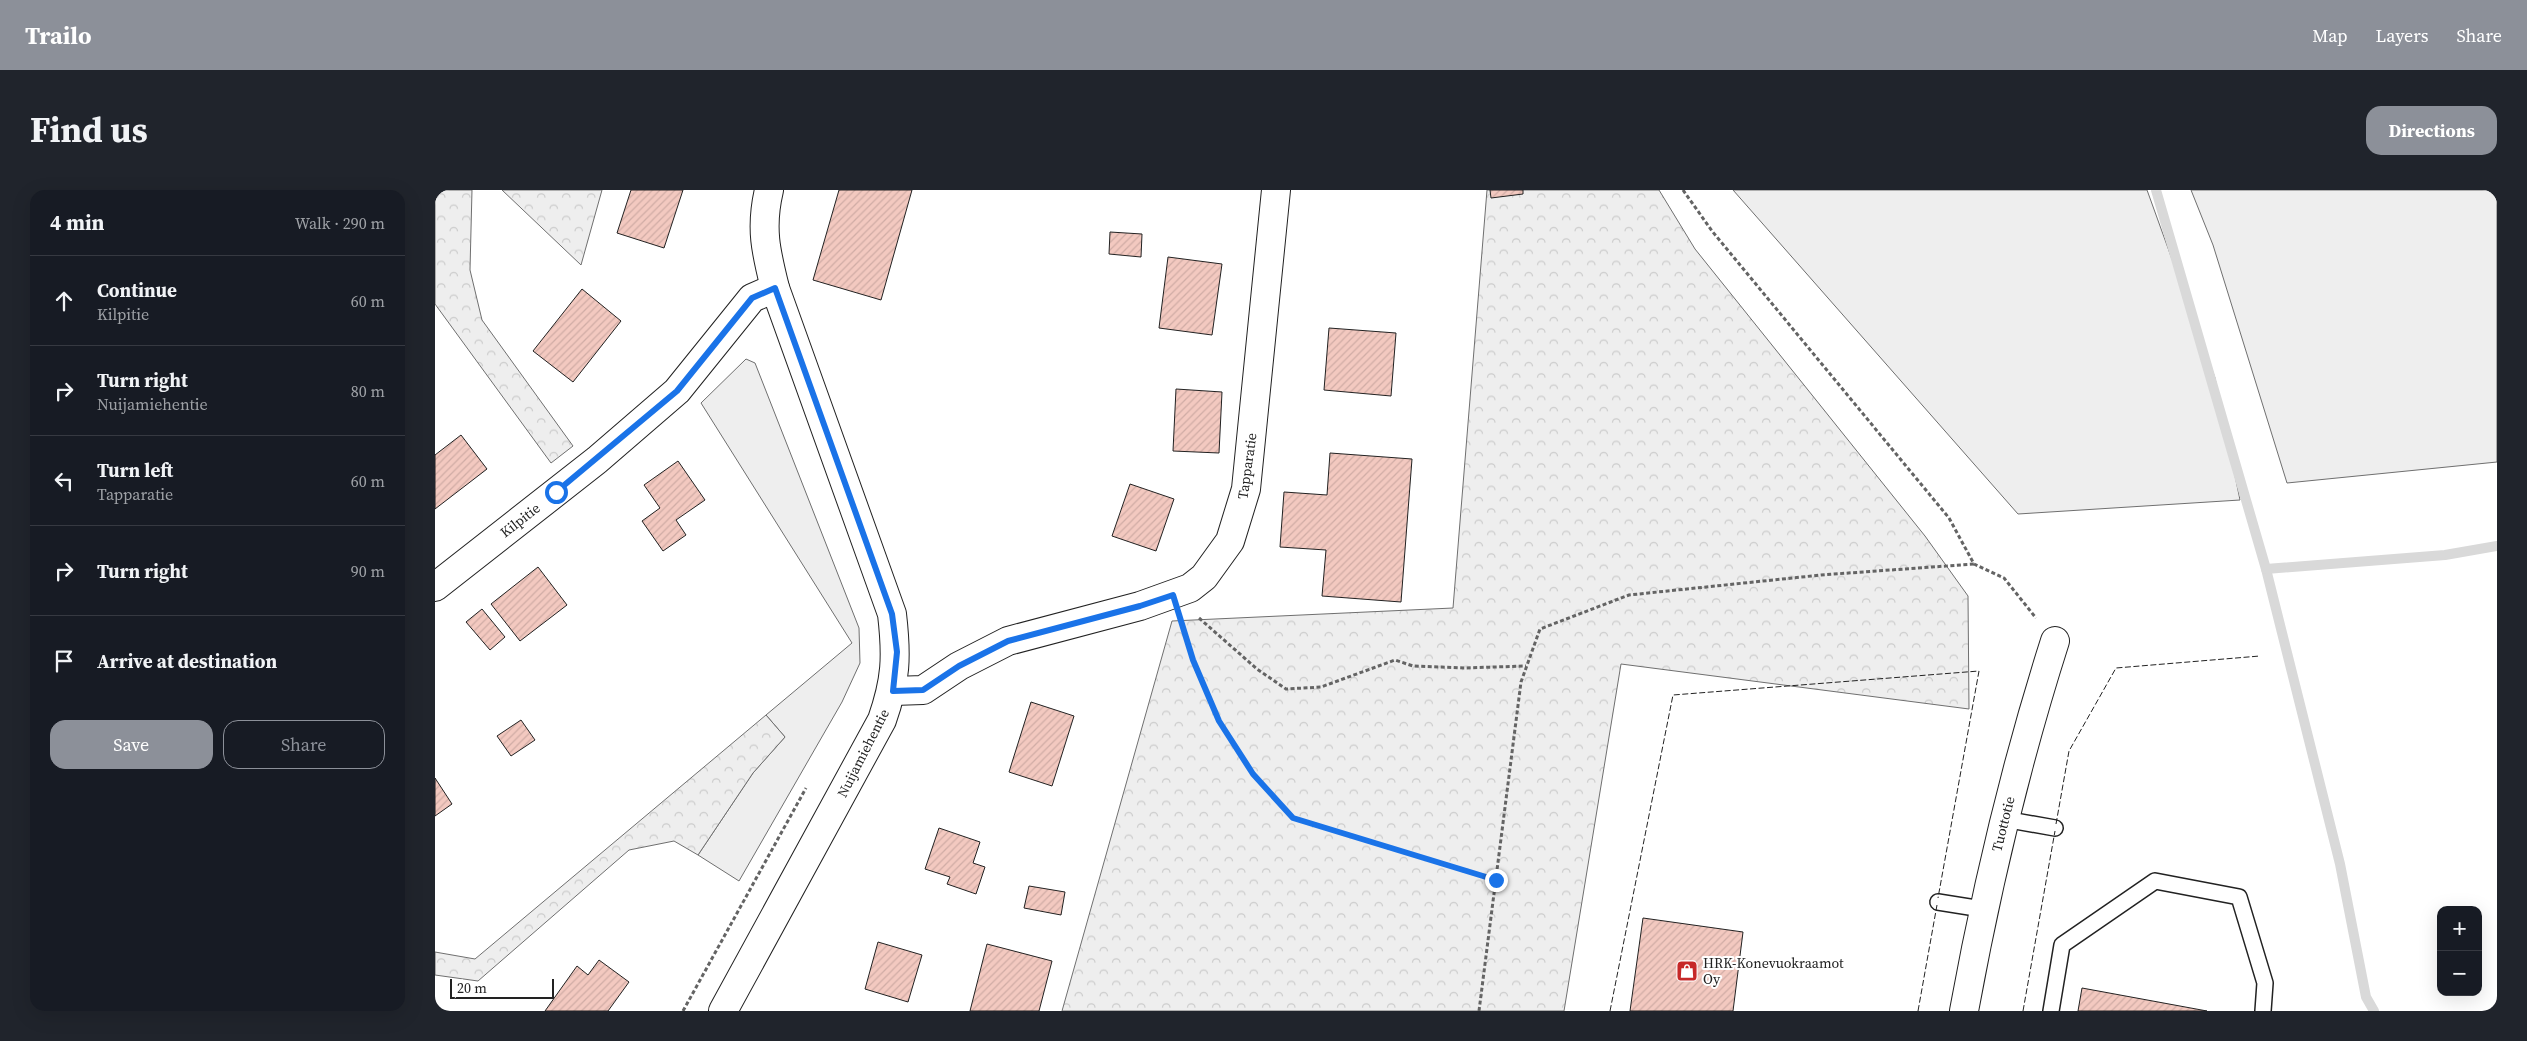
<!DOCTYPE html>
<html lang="en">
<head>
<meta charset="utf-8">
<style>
	body { margin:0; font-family:"Source Serif 4",serif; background:#20242c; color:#f1f3f6 }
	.controls { position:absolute; right:15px; bottom:15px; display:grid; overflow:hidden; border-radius:10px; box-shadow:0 5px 20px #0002 }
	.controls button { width:45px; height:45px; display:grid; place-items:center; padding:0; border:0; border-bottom:1px solid #363941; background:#171b24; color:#f1f3f6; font:25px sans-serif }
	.scale { position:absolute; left:15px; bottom:12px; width:104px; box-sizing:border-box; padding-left:5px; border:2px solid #222; border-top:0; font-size:14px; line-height:18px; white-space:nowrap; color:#222; -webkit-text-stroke:4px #fff; paint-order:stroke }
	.stop { position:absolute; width:15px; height:15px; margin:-11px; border:4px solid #1a73e8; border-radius:50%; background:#fff }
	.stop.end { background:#1a73e8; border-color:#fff; box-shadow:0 1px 5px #0008 }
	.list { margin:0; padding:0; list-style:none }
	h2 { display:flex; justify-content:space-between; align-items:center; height:65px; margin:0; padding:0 20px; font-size:21px }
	h2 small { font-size:16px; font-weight:400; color:#9ea1a6 }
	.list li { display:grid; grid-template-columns:32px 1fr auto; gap:15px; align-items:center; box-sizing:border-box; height:90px; padding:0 20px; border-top:1px solid #363941 }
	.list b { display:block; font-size:19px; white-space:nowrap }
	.list p { margin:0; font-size:16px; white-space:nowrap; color:#9ea1a6 }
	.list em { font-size:16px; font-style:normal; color:#9ea1a6 }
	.actions { display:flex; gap:10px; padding:15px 20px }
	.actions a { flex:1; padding:11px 0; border:1px solid #8c9099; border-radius:15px; text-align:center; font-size:18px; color:#8c9099 }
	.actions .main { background:#8c9099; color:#fff }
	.icon { flex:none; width:28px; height:28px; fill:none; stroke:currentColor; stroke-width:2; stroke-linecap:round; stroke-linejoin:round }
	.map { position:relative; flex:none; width:2062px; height:821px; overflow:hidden; border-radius:15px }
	header { display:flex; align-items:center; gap:30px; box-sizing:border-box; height:70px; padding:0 25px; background:#8c9099; color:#fff }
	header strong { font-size:24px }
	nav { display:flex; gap:28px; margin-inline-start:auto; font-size:18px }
	.intro { display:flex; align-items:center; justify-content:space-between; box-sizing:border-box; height:120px; padding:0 30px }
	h1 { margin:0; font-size:35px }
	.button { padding:12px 22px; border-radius:15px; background:#8c9099; color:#fff; font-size:18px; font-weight:700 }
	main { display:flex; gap:30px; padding:0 30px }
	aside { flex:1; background:#171b24; border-radius:15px; box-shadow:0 5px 20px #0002 }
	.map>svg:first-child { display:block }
	.grass { fill:#eee; stroke:#6f6f6f }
	.forest { fill:url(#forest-crowns); stroke:#6f6f6f }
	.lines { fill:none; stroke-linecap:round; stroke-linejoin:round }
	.stream { stroke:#d9d9d9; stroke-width:10 }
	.building { fill:url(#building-hatch); stroke:#222 }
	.service-casing { stroke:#222; stroke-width:18 }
	.minor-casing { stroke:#222; stroke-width:30 }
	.tertiary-casing { stroke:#222; stroke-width:30 }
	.path { stroke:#646464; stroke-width:3; stroke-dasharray:4 2.5; stroke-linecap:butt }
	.service { stroke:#fff; stroke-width:15 }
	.minor { stroke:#fff; stroke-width:28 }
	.tertiary { stroke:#fff; stroke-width:28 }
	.fence { stroke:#222; stroke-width:1; stroke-dasharray:6 2.5; stroke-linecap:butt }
	.route { stroke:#1a73e8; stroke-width:6 }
	.labels { text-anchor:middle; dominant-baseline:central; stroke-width:4; stroke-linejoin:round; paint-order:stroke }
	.street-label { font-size:14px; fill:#222; stroke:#fff }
	.poi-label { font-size:14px; fill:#222; stroke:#fff; text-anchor:start }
</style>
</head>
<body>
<header>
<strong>Trailo</strong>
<nav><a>Map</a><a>Layers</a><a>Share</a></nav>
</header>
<div class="intro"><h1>Find us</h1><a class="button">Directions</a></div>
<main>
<aside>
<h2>4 min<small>Walk · 290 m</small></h2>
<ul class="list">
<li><svg class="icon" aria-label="ahead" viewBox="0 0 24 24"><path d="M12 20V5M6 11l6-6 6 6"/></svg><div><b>Continue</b><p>Kilpitie</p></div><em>60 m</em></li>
<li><svg class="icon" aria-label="right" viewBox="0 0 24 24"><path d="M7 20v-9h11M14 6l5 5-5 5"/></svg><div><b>Turn right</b><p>Nuijamiehentie</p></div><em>80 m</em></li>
<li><svg class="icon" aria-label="left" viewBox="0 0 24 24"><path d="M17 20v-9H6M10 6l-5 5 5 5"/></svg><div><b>Turn left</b><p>Tapparatie</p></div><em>60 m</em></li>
<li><svg class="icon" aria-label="right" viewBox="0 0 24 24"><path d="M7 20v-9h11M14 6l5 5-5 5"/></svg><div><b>Turn right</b></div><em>90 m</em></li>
<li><svg class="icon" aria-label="arrive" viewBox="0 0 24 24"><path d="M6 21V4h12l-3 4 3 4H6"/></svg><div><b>Arrive at destination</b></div></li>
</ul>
<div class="actions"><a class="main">Save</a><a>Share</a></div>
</aside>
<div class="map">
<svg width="2062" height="821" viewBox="0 0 2062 821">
	<defs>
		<pattern id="forest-crowns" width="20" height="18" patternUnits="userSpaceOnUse" patternTransform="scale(1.25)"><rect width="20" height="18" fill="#eee"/><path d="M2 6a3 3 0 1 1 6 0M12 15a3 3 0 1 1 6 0" fill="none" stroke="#ccc"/></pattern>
		<pattern id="building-hatch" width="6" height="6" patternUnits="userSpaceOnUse" patternTransform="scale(1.25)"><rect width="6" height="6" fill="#f3c9c0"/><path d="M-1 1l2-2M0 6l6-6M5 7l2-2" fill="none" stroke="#d0aca5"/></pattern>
	</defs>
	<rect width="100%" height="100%" fill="#fff"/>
	<g class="grass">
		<polygon points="1298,0 1712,0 1780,188 1805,310 1583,324"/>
		<polygon points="1756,0 2062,0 2062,272 1852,293 1778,55"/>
		<polygon points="311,169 320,173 424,438 425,473 407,512 304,691 263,665 318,583 350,547 331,525 417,453 266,213"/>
	</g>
	<g class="forest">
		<polygon points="0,0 37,0 35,80 47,130 138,256 116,273 0,114"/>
		<polygon points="67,0 167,0 146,75"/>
		<polygon points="1052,0 1224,0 1260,59 1490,346 1533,406 1534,519 1186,474 1129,821 627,821 737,431 1018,418"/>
		<polygon points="331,525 350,547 318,583 263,665 239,651 194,660 43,791 0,785 0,762 40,769"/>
	</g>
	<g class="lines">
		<g class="stream">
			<polyline points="1721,0 1831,379 1905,674 1931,807 1939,821"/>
			<polyline points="1831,379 2010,365 2062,356"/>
		</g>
	</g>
	<g class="building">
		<polygon points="196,0 248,0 229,58 182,43"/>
		<polygon points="404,0 477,0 446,110 378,90"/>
		<polygon points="1055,0 1088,0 1088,4 1056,8"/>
		<polygon points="675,42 707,44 706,67 674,64"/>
		<polygon points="733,67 787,74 777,145 724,138"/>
		<polygon points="147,99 186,131 138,192 98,161"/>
		<polygon points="894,138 961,143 956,206 889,200"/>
		<polygon points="741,199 787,202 784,263 738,261"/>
		<polygon points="26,245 52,279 0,319 0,265"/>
		<polygon points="895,263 977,269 966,412 887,406 891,360 845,357 849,302 892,305"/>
		<polygon points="243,271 270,310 241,330 251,345 228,361 207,331 225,318 209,295"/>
		<polygon points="695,294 739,309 721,361 677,346"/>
		<polygon points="103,377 132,415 85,451 56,414"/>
		<polygon points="47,419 70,447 55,460 31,432"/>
		<polygon points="596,512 639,526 617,596 574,582"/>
		<polygon points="86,530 100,550 76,566 62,546"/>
		<polygon points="0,588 17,614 0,626"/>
		<polygon points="504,638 545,652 538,673 550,677 541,704 512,694 515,687 490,679"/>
		<polygon points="594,696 630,702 626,725 589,718"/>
		<polygon points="1208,728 1308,742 1298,821 1195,821"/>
		<polygon points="443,752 487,765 473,812 430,799"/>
		<polygon points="552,754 617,771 604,821 535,821"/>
		<polygon points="164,770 194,792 173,821 110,821 142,776 153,785"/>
		<polygon points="1647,798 1772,821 1643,821"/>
	</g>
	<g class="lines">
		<g class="service-casing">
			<g id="service">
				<polyline points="1569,629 1620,638"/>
				<polyline points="1503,712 1547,719"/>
				<polyline points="1616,821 1627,755 1720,691 1804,707 1830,793 1828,821"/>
			</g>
		</g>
		<g class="minor-casing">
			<g id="minor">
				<polyline points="0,397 162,270 242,201 317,108 340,98"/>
				<polyline points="458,501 488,500 524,476 573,451 705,416 755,398 769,387 795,351 811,299 841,0"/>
				<path d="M1529,821c23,-126 52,-248 91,-370"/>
			</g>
		</g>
		<g class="tertiary-casing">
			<path id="tertiary" d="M288,821l159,-291c14,-40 15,-63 10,-106l-117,-326c-9,-36 -15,-60 -6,-98"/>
		</g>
		<g class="path">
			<polyline points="1248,0 1277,41 1514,328 1539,374 1569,388 1601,428"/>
			<polyline points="764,428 822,479 851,499 886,497 960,470 978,476 1029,478 1091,476"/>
			<polyline points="747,434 758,470 784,531 818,584 858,628 1061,690"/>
			<polyline points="248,821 371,598"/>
			<polyline points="1044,821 1086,492 1105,439 1194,405 1386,385 1539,374"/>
		</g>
		<use href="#service" class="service"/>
		<use href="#minor" class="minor"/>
		<use href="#tertiary" class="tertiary"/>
		<g class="fence">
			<polyline points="1621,634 1634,561 1681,478 1825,466"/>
			<polyline points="1175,821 1238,505 1544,481 1503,708"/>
			<polyline points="1483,821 1502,715"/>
			<polyline points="1588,821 1620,641"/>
		</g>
	</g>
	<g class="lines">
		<polyline class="route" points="121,302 242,201 317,108 340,98 457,424 462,462 458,501 488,500 524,476 573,451 705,416 738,405 758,470 784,531 818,584 858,628 1061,690"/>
	</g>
	<defs>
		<g id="shop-square" transform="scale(1.125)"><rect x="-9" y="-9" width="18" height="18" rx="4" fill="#c62828" stroke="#fff"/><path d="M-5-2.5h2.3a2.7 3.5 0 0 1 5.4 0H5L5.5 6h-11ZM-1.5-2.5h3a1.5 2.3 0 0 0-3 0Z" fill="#fff"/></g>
	</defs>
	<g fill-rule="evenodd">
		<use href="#shop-square" x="1252" y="781"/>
	</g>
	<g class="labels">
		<g class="street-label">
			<text transform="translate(812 276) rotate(-82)">Tapparatie</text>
			<text transform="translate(85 330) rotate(-38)">Kilpitie</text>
			<text transform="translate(428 563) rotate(-63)">Nuijamiehentie</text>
			<text transform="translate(1568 634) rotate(-76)">Tuottotie</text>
		</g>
		<g class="poi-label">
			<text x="1268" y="773">HRK-Konevuokraamot<tspan x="1268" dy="16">Oy</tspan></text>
		</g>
	</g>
</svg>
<div class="controls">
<button>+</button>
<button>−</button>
</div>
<div class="scale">20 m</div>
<div class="stop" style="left:121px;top:302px"></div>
<div class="stop end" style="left:1061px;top:690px"></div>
</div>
</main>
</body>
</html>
